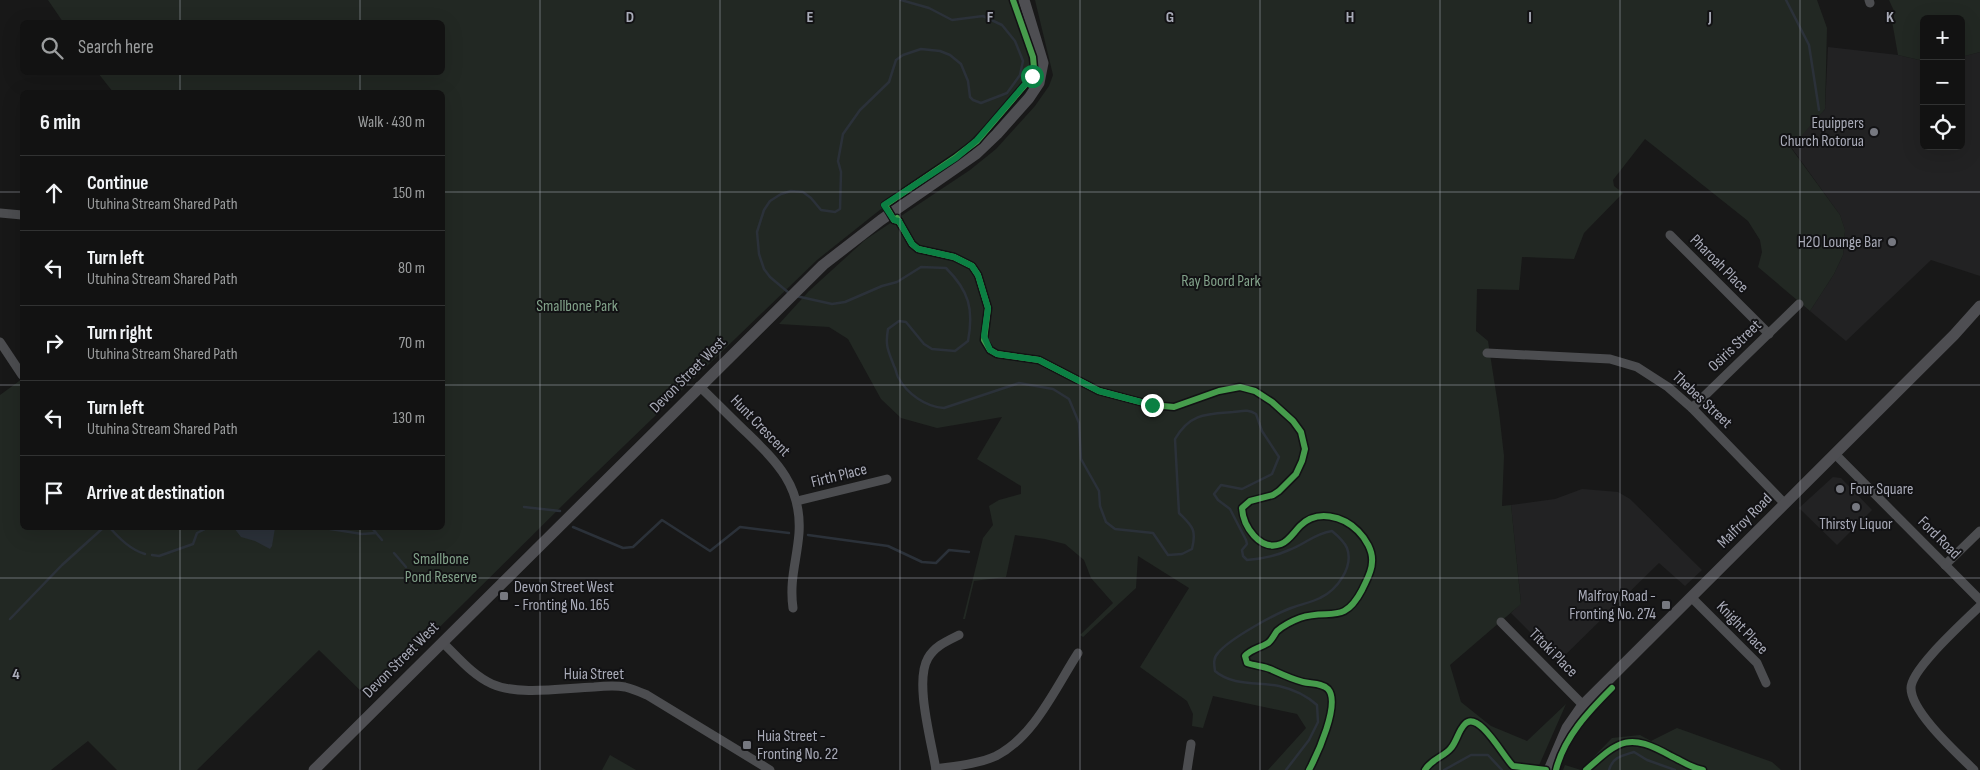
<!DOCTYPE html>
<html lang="en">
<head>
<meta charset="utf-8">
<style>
	body { margin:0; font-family:"Sofia Sans Condensed",sans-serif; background:#1b1b1b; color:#f1f3f6 }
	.controls { position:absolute; right:15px; top:15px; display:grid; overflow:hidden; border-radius:8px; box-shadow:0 5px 20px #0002 }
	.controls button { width:45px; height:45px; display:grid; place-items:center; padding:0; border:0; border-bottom:1px solid #313232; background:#121212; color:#f1f3f6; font:25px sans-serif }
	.stop { position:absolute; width:15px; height:15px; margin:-11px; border:4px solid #0b8043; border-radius:50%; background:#fff }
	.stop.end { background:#0b8043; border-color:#fff; box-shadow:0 1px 5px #0008 }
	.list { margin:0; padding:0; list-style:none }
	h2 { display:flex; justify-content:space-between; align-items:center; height:65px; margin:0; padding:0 20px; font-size:21px }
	h2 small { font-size:16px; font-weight:400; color:#9c9e9f }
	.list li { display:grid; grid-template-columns:32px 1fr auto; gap:15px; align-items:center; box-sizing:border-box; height:75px; padding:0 20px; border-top:1px solid #313232 }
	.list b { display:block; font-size:19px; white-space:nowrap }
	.list p { margin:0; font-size:16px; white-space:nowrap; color:#9c9e9f }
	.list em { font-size:16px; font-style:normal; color:#9c9e9f }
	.icon { flex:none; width:28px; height:28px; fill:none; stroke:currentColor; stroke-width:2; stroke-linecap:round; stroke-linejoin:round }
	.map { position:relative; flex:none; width:1980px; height:770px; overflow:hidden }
	.search { position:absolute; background:#121212; box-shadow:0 5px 20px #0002; left:20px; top:20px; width:425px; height:55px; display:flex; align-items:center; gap:12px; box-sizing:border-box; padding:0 18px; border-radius:8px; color:#9c9e9f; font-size:19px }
	.panel { position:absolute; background:#121212; box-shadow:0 5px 20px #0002; left:20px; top:90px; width:425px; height:440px; border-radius:8px }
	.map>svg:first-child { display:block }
	.built { fill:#222223 }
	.green { fill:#222823 }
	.water { fill:#2b3139 }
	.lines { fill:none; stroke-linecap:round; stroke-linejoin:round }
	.stream { stroke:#2b3139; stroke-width:2.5 }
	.minor { stroke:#4c4d50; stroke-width:9 }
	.major { stroke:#4e4e52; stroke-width:11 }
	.cycleway-casing { stroke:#121214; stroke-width:9 }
	.cycleway { stroke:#469c4c; stroke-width:6 }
	.route { stroke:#0b8043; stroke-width:6 }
	.grid { fill:none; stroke:#a9abb8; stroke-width:1; stroke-opacity:0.55 }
	.poi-dot { fill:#767880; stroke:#121214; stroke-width:2 }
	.labels { text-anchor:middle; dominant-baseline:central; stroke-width:4; stroke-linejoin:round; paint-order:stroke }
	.poi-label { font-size:16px; fill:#a9abb8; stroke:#121214; text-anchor:end }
	.street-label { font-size:16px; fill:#a9abb8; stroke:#121214 }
	.park-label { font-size:16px; fill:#82a28a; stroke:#121214 }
	.grid-label { font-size:16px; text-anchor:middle; font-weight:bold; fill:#a9abb8; stroke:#121214; stroke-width:4; stroke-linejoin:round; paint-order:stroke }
</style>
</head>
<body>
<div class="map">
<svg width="1980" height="770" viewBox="0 0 1980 770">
	<rect width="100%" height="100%" fill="#181818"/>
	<g class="built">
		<polygon points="1828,47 1898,55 1924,61 1924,146 1961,146 1961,57 1980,52 1980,276 1931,260 1846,341 1810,311 1834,274 1843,255 1845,230 1840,215 1791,147 1825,109"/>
		<polygon points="1833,477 1841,478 1872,510 1837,545 1799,508"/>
		<polygon points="1582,489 1618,492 1630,499 1702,570 1685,586 1659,563 1559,661 1511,613 1521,603 1511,505 1555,499"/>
	</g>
	<g class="green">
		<path d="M48,0h964l20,59c-1,10 -2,17 -9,26l-59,62 -83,62 -64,51 -246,237 -203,201 -49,-48 -122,120h-80l-29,-29 -37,29h-51v-375l22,-16v149h420v-436h-329l-15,-19 344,-1v-50h-379z"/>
		<polygon points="1035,0 1817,0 1827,28 1825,109 1791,148 1840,215 1845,230 1843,255 1834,274 1810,311 1758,267 1762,252 1760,240 1748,221 1645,139 1613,180 1614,186 1623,193 1584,233 1574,259 1522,257 1519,290 1477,289 1476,331 1488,341 1499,412 1504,456 1502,506 1511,505 1521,604 1450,665 1461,702 1491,726 1527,741 1566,704 1537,770 1268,770 1306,728 1297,714 1213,696 1203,728 1192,726 1193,714 1187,701 1140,667 1189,588 1138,556 1136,588 1083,637 1080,635 1113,603 1091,578 1084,560 1065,544 1045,539 1015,535 1006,577 974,581 965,619 963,619 983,538 993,525 989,506 999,500 1021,494 1021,486 977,459 1002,417 937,428 901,418 881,399 848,339 829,327 779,324 809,291 865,240 970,170 996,149 1035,106 1049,86 1053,75"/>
		<polygon points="1889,0 1980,0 1980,52 1961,57 1961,19 1924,19 1924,61 1898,55 1892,21 1894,18 1894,11"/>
		<polygon points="1677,728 1772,762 1781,770 1563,770 1565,765 1581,770 1612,738 1640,735 1651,741"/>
		<polygon points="610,755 636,770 602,770"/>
	</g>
	<polygon class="water" points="234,528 275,528 272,546 270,549 255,541 241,537"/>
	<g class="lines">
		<g class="stream">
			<polyline points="1786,0 1809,45 1819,110"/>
			<polyline points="789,293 770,277 764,269 759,254 757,232 764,210 770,201 781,194 791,191 803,192 811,198 821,210 835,212 840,209 841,172 838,161 843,134 860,110 889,82 896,60 903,55 921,49 940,51 950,55 961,64 968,81 970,97 973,100 981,103 1007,93 1020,75 1023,61 1015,41 1002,25 983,16 952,20 929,8 901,0"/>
			<path d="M796,296l36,8 13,-2 37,-16 15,-4 24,-15 25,1c23,23 28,41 22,73l-13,10 -23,-2 -8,-5 -18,-22 -7,-1 -11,8c-3,17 0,21 6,37 2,3 2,7 4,11 9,17 28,30 46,31l75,-25 34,6 16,10 10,24 2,36 18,32 1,15 6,16 9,7 38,4 15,22 14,-1 10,-5c5,-20 0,-23 -13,-36l-4,-74c15,-26 32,-25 58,-27 10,-1 15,-3 23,2l6,17 17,26 -7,17 -30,15 -21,-4 -7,9 4,6 12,9 16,31 1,4 -5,6 1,6 4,4c14,-1 29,-4 42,-10 17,-6 24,-16 43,-19 6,5 12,10 15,17 7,19 -10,42 -27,50 -8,4 -18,6 -26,9 -18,6 -65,32 -76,46 -5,5 -4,11 -3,18 17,15 43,11 64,15 13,3 28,10 38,19l1,17 -9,18 -23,30"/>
			<polyline points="524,507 560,511"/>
			<polyline points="573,527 623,548 633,547 662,520 710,551 740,527 789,533"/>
			<path d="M110,528c10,11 21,22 35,26"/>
			<polyline points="324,528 362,534 376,533"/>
			<polyline points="372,528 382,540"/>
			<polyline points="808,535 888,546 922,562 936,563 949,550 969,552"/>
			<polyline points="394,553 406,567"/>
			<polyline points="152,555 159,556 193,544 197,533 207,528"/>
			<polyline points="10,619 62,565 103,528"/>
			<polyline points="1444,770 1471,755 1488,755 1502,770"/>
			<path d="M1609,770c4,-13 12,-14 25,-18l13,8 28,10"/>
		</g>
		<g class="minor">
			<polyline points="1869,0 1870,3"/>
			<polyline points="0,213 22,215"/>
			<polyline points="1670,235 1769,334"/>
			<polyline points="0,342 22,375"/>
			<polyline points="1487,353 1610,359 1637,367 1668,387 1692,408 1785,504"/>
			<path d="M699,386c16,15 31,31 47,46 31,30 56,54 53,101 -2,27 -10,47 -6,75"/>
			<polyline points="1692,408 1799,304"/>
			<polyline points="1835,454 1980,600"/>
			<polyline points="797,501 887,479"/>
			<polyline points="1945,565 1980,531"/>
			<polyline points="1691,597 1757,663 1766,683"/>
			<polyline points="1501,622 1583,705"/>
			<path d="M442,642c15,14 30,33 50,42 27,12 72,4 102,3 10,-1 21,-2 31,0 8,2 15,5 22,8l123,75"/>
			<path d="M936,769c20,-3 42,-5 60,-13 38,-19 60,-69 82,-103"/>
			<path d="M936,770c-4,-27 -22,-88 -8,-112 7,-12 19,-17 31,-23"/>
			<polyline points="1187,770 1191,744"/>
			<path d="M1974,770c-17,-17 -63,-58 -63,-82 0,-19 54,-67 69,-82"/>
		</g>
		<g class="major">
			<polyline points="314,770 823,265 881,220 976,154 997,134 1029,98 1039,83 1043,63 1024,0"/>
			<polyline points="1549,770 1567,728 1583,705 1954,335 1980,306"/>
		</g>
		<g class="cycleway-casing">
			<g id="cycleway">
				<path d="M897,218l15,26 6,5 36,8 18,9 6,9 10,33 -4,32 6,10 7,4 42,6 60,31 53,14 22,2 45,-16 21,-4 15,4 17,11 21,19 8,11 4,17 -3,12 -6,13 -17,17 -6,4 -23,6 -8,7c1,18 18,44 39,36 8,-3 13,-12 19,-18 17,-17 43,-10 58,5 8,8 15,20 14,31 0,10 -6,19 -10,28 -19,36 -32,18 -62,28 -8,3 -16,7 -23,13 -3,4 -5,9 -9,12 -8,5 -17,6 -23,13l2,7c8,3 16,3 23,6 11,5 21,10 33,13 8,2 19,1 25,7 13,14 -11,66 -19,81"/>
				<polyline points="899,221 894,220 885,205 956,157 977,141 1030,79 1034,68 1033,57 1013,0"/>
				<path d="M1425,770c6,-11 19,-13 26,-22 6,-7 7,-17 14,-24 14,-14 39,34 48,42l33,4"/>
				<path d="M1556,770c8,-33 33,-59 56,-82"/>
				<path d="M1586,770c34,-30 42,-38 85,-14 11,5 20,12 32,14"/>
			</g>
		</g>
		<use href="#cycleway" class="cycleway"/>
	</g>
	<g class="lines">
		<polyline class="route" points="1032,76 977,140 956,158 884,205 894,220 899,221 912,244 918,249 954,257 972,266 978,275 988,308 984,336 990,350 997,354 1039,360 1099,391 1152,405"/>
	</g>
	<path class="grid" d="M180,0v22M360,0v22M540,0v770M720,0v770M900,0v770M1080,0v770M1260,0v770M1440,0v770M1620,0v770M1800,0v770M180,72v20M360,72v20M0,192h22M442,192h1538M0,385h22M442,385h1538M180,528v242M360,528v242M0,578h1980"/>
	<g class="poi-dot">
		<circle cx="1874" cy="132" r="5"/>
		<circle cx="1892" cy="242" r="5"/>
		<circle cx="1840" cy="489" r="5"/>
		<circle cx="1856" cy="507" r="5"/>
		<rect x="499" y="591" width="10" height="10" rx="2.5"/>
		<rect x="1661" y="600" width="10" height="10" rx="2.5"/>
		<rect x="742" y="740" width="10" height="10" rx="2.5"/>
	</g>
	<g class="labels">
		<g class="poi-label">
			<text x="1864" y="123">Equippers<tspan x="1864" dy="18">Church Rotorua</tspan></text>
			<text x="1882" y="242">H2O Lounge Bar</text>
			<text x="1850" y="489" text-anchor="start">Four Square</text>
			<text x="1856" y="524" text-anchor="middle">Thirsty Liquor</text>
			<text x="514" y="587" text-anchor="start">Devon Street West<tspan x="514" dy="18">- Fronting No. 165</tspan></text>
			<text x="1656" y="596">Malfroy Road -<tspan x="1656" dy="18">Fronting No. 274</tspan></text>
			<text x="757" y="736" text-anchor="start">Huia Street -<tspan x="757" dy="18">Fronting No. 22</tspan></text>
		</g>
		<g class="street-label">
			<text transform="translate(1719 264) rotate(45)">Pharoah Place</text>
			<text transform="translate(1735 346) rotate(-44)">Osiris Street</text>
			<text transform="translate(688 375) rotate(-45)">Devon Street West</text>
			<text transform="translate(1702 400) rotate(43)">Thebes Street</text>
			<text transform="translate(760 426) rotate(46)">Hunt Crescent</text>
			<text transform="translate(839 476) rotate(-14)">Firth Place</text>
			<text transform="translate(1745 521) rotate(-45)">Malfroy Road</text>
			<text transform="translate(1939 538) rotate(45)">Ford Road</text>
			<text transform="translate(1742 628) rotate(46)">Knight Place</text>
			<text transform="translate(1553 653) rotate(45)">Titoki Place</text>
			<text transform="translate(401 660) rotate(-45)">Devon Street West</text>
			<text x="594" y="674">Huia Street</text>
		</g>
		<g class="park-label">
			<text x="1221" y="281">Ray Boord Park</text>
			<text x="577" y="306">Smallbone Park</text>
			<text x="441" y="559">Smallbone<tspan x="441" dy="18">Pond Reserve</tspan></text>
		</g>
	</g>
	<g class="grid-label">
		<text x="630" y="22">D</text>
		<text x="810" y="22">E</text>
		<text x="990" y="22">F</text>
		<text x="1170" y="22">G</text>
		<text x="1350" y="22">H</text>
		<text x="1530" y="22">I</text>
		<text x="1710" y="22">J</text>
		<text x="1890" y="22">K</text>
		<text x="16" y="679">4</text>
	</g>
</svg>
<div class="controls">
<button>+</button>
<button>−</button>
<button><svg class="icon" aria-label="locate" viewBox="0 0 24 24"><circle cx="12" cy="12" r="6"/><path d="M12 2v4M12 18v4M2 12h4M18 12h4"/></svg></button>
</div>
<div class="stop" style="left:1032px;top:76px"></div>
<div class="stop end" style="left:1152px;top:405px"></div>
<div class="search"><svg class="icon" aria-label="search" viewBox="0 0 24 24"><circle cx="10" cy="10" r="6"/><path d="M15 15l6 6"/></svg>Search here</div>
<section class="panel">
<h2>6 min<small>Walk · 430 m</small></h2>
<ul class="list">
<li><svg class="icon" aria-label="ahead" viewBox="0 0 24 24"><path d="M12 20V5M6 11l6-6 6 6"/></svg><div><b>Continue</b><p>Utuhina Stream Shared Path</p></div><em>150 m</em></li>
<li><svg class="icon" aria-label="left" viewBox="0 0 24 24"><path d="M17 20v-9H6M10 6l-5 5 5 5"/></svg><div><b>Turn left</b><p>Utuhina Stream Shared Path</p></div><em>80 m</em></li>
<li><svg class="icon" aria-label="right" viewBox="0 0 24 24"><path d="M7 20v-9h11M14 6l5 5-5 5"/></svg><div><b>Turn right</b><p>Utuhina Stream Shared Path</p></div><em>70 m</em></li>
<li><svg class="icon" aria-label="left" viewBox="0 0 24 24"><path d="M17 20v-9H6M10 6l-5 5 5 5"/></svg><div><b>Turn left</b><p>Utuhina Stream Shared Path</p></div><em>130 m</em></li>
<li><svg class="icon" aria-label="arrive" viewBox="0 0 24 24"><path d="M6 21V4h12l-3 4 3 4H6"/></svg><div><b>Arrive at destination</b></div></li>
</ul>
</section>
</div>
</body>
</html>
